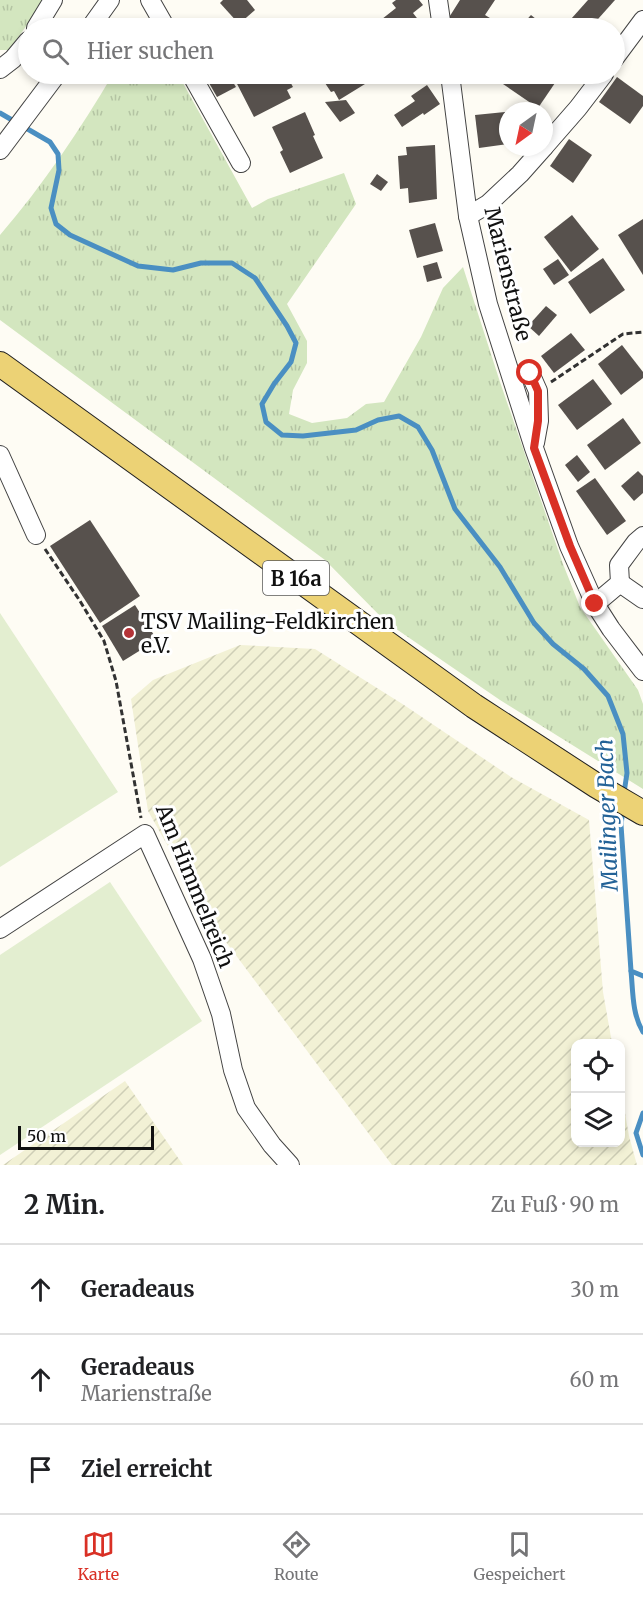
<!DOCTYPE html>
<html lang="de">
<head>
<meta charset="utf-8">
<style>
	body { margin:0; font-family:Merriweather,serif; background:#f6f6f6; color:#202124 }
	.controls { position:absolute; right:18px; bottom:18px; display:grid; overflow:hidden; border-radius:12px; box-shadow:0 3px 9px #0003 }
	.controls button { width:54px; height:54px; display:grid; place-items:center; padding:0; border:0; border-bottom:2px solid #e0e0e0; background:#fff; color:#202124; font:30px sans-serif }
	.compass { position:absolute; left:499px; top:102px; width:54px; height:54px; border-radius:50%; background:#fff; box-shadow:0 3px 9px #0003; rotate:213deg }
	.scale { position:absolute; left:18px; bottom:15px; width:136px; box-sizing:border-box; padding-left:6px; border:3px solid #101010; border-top:0; font-size:16px; line-height:21px; white-space:nowrap; color:#101010; -webkit-text-stroke:4px #fff; paint-order:stroke }
	.stop { position:absolute; width:18px; height:18px; margin:-14px; border:4px solid #d93025; border-radius:50%; background:#fff }
	.stop.end { background:#d93025; border-color:#fff; box-shadow:0 2px 6px #0008 }
	.list { margin:0; padding:0; list-style:none }
	h2 { display:flex; justify-content:space-between; align-items:center; height:78px; margin:0; padding:0 24px; font-size:26px }
	h2 small { font-size:20px; font-weight:400; color:#757577 }
	.list li { display:grid; grid-template-columns:39px 1fr auto; gap:18px; align-items:center; box-sizing:border-box; height:90px; padding:0 24px; border-top:2px solid #e0e0e0 }
	.list b { display:block; font-size:22px; white-space:nowrap }
	.list p { margin:0; font-size:20px; white-space:nowrap; color:#757577 }
	.list em { font-size:20px; font-style:normal; color:#757577 }
	.icon { flex:none; width:33px; height:33px; fill:none; stroke:currentColor; stroke-width:2; stroke-linecap:round; stroke-linejoin:round }
	.map { position:relative; flex:none; width:643px; height:1165px; overflow:hidden }
	.search { position:absolute; background:#fff; box-shadow:0 3px 9px #0003; left:18px; right:18px; top:18px; height:66px; display:flex; align-items:center; gap:15px; box-sizing:border-box; padding:0 21px; border-radius:33px; color:#757577; font-size:22px }
	.sheet { height:348px; background:#fff }
	nav { display:flex; justify-content:space-around; align-items:center; box-sizing:border-box; height:84px; border-top:2px solid #e0e0e0; background:#fff; font-size:16px; color:#757577 }
	nav a { display:grid; justify-items:center; gap:3px }
	nav .on { color:#d93025 }
	.map>svg:first-child { display:block }
	.farmland { fill:url(#farmland-furrows) }
	.grass { fill:url(#grass-tufts) }
	.pitch { fill:#e3eed0 }
	.lines { fill:none; stroke-linecap:round; stroke-linejoin:round }
	.stream { stroke:#4a8fc2; stroke-width:5 }
	.building { fill:#57514d }
	.minor-casing { stroke:#434343; stroke-width:20 }
	.major-casing { stroke:#212121; stroke-width:26 }
	.path { stroke:#323232; stroke-width:3; stroke-dasharray:6 3; stroke-linecap:butt }
	.minor { stroke:#fff; stroke-width:18 }
	.major { stroke:#ecd275; stroke-width:24 }
	.route { stroke:#d93025; stroke-width:8 }
	.poi-dot { fill:#b43337; stroke:#fff; stroke-width:2 }
	.labels { text-anchor:middle; dominant-baseline:central; stroke-width:6; stroke-linejoin:round; paint-order:stroke }
	.shield { fill:#fff; stroke:#585858; stroke-width:1.5 }
	.shield-label { font-size:20px; font-weight:bold; fill:#101010 }
	.street-label { font-size:21px; fill:#101010; stroke:#fff }
	.poi-label { font-size:21px; fill:#101010; stroke:#fff; text-anchor:start }
	.water-label { font-size:22px; font-style:italic; fill:#236297; stroke:#fff }
</style>
</head>
<body>
<div class="map">
<svg width="643" height="1165" viewBox="0 0 643 1165">
	<defs>
		<pattern id="farmland-furrows" width="10" height="10" patternUnits="userSpaceOnUse" patternTransform="scale(1.5)"><rect width="10" height="10" fill="#f2f1d5"/><path d="M-1 1l2-2M0 10L10 0M9 11l2-2" fill="none" stroke="#ceceb6"/></pattern>
		<pattern id="grass-tufts" width="24" height="20" patternUnits="userSpaceOnUse" patternTransform="scale(1.5)"><rect width="24" height="20" fill="#d3e6bf"/><path d="M3 7l-1-3M5 7V3M7 7l1-3M15 17l-1-3M17 17v-4M19 17l1-3" fill="none" stroke="#b4c4a3"/></pattern>
	</defs>
	<rect width="100%" height="100%" fill="#fefcf4"/>
	<g class="farmland">
		<polygon points="240,645 315,649 404,705 511,777 589,820 603,992 612,1043 576,1044 576,1142 620,1142 621,1090 629,1136 637,1165 392,1165 209,919 148,811 131,699 153,680"/>
		<polygon points="125,1081 183,1165 3,1165"/>
	</g>
	<g class="grass">
		<polygon points="0,0 45,0 9,50 0,50"/>
		<path d="M113,74h65l74,134 16,-9 76,-26 12,31 -69,100 20,37v22l-14,27 -4,24 23,9 35,-5 19,-14 18,-2 37,-65 22,-49 20,-21 37,115 63,182 17,43 58,83 5,14v85l-143,-89 -114,-78 -61,-62 -325,-240v-85c43,-50 80,-105 113,-161z"/>
	</g>
	<g class="pitch">
		<polygon points="0,613 118,792 0,867"/>
		<polygon points="110,882 202,1021 0,1155 0,955"/>
	</g>
	<g class="lines">
		<g class="stream">
			<polyline points="0,113 50,142 58,154 59,170 51,208 56,224 70,235 138,266 173,270 201,263 232,263 255,278 287,326 296,343 291,362 274,384 262,404 266,422 282,435 303,436 356,430 378,420 399,416 418,427 432,450 455,509 500,567 534,623 553,644 584,669 608,696 623,734 627,773 624,793"/>
			<polyline points="623,809 621,825 631,971 643,976"/>
			<path d="M631,971c2,20 1,43 12,61"/>
			<polyline points="643,1113 636,1133 643,1155"/>
		</g>
	</g>
	<g class="building">
		<polygon points="223,0 247,0 255,10 239,24 220,3"/>
		<polygon points="396,0 419,0 423,5 413,13 420,22 413,28 382,28 377,23 396,8 392,3"/>
		<polygon points="460,0 495,0 485,15 503,26 501,28 462,28 448,19"/>
		<polygon points="588,0 615,0 590,28 563,28"/>
		<polygon points="531,15 547,28 519,28"/>
		<polygon points="366,23 370,28 358,28"/>
		<polygon points="227,74 228,74 236,87 217,97 209,83"/>
		<polygon points="243,74 286,74 293,87 287,90 291,98 254,117 234,78"/>
		<polygon points="323,74 358,74 365,84 339,100 334,91 331,92 325,83 328,81"/>
		<polygon points="506,74 542,74 555,83 538,108 500,82"/>
		<polygon points="617,77 643,96 643,106 630,124 599,102"/>
		<polygon points="427,85 440,104 424,115 423,113 402,127 394,115 415,101 411,96"/>
		<polygon points="346,100 355,113 340,122 325,102"/>
		<polygon points="305,112 315,135 313,136 323,158 290,173 280,152 283,150 272,127"/>
		<polygon points="505,112 508,144 479,148 475,115"/>
		<polygon points="569,139 592,155 573,183 550,166"/>
		<polygon points="435,145 437,199 409,203 408,188 400,189 398,156 407,155 406,147"/>
		<polygon points="377,174 388,182 381,191 370,184"/>
		<polygon points="572,215 599,249 571,272 544,237"/>
		<polygon points="643,219 643,275 618,235"/>
		<polygon points="435,223 443,251 417,258 409,230"/>
		<polygon points="603,258 625,290 590,314 568,282"/>
		<polygon points="558,259 569,275 554,285 543,269"/>
		<polygon points="437,262 442,278 427,282 423,266"/>
		<polygon points="546,306 557,315 539,336 528,326"/>
		<polygon points="571,333 585,350 554,373 541,356"/>
		<polygon points="622,345 643,372 643,378 621,395 598,364"/>
		<polygon points="593,379 612,404 577,430 558,405"/>
		<polygon points="623,418 641,443 605,470 587,445"/>
		<polygon points="577,455 590,472 578,482 565,465"/>
		<polygon points="638,471 643,476 643,493 634,501 621,486"/>
		<polygon points="595,478 626,521 607,535 576,491"/>
		<polygon points="90,520 140,596 100,623 50,546"/>
		<polygon points="135,605 157,640 123,661 102,626"/>
	</g>
	<g class="lines">
		<g class="minor-casing">
			<g id="minor">
				<polyline points="150,0 166,28"/>
				<polyline points="438,0 442,28"/>
				<polyline points="36,28 53,0"/>
				<polyline points="90,28 110,0"/>
				<polyline points="614,59 643,20"/>
				<polyline points="0,69 13,59 28,41"/>
				<polyline points="191,74 241,163"/>
				<polyline points="450,74 468,216 488,304 534,448 569,546 595,604 611,629 643,671"/>
				<polyline points="544,147 578,108 604,74"/>
				<polyline points="0,150 57,74"/>
				<polyline points="468,216 488,204 520,174 544,147"/>
				<polyline points="530,373 538,391 539,421 535,443"/>
				<polyline points="0,455 36,535"/>
				<polyline points="620,583 643,599"/>
				<polyline points="595,604 620,583 619,565 636,542 643,536"/>
				<polyline points="0,929 145,834 202,959 221,1014 233,1070 246,1108 272,1145 290,1165"/>
			</g>
		</g>
		<g class="major-casing">
			<polyline id="major" points="0,364 474,706 597,786 643,813"/>
		</g>
		<g class="path">
			<polyline points="551,382 623,334 643,332"/>
			<polyline points="45,549 80,601 104,641 116,681 141,818"/>
		</g>
		<use href="#minor" class="minor"/>
		<use href="#major" class="major"/>
	</g>
	<g class="lines">
		<polyline class="route" points="530,373 538,391 538,421 534,448 570,546 595,604"/>
	</g>
	<circle class="poi-dot" cx="129" cy="633" r="6"/>
	<g class="labels">
		<rect class="shield" x="263" y="561" width="66" height="34" rx="4.5"/>
		<g class="shield-label">
			<text x="296" y="578">B 16a</text>
		</g>
		<g class="street-label">
			<text transform="translate(508 274) rotate(76)">Marienstraße</text>
			<text transform="translate(195 886) rotate(68)">Am Himmelreich</text>
		</g>
		<g class="poi-label">
			<text x="141" y="621">TSV Mailing-Feldkirchen<tspan x="141" dy="24">e.V.</tspan></text>
		</g>
		<g class="water-label">
			<text transform="translate(607 815) rotate(-92)">Mailinger Bach</text>
		</g>
	</g>
</svg>
<div class="controls">
<button><svg class="icon" aria-label="locate" viewBox="0 0 24 24"><circle cx="12" cy="12" r="6"/><path d="M12 2v4M12 18v4M2 12h4M18 12h4"/></svg></button>
<button><svg class="icon" aria-label="layers" viewBox="0 0 24 24"><path d="M12 4l9 5-9 5-9-5zM3 14l9 5 9-5"/></svg></button>
</div>
<svg class="compass" viewBox="-18 -18 36 36"><path d="M0-13l5 13h-10z" fill="#e53935"/><path d="M0 13l5-13h-10z" fill="#757577"/></svg>
<div class="scale">50 m</div>
<div class="stop" style="left:530px;top:373px"></div>
<div class="stop end" style="left:595px;top:604px"></div>
<div class="search"><svg class="icon" aria-label="search" viewBox="0 0 24 24"><circle cx="10" cy="10" r="6"/><path d="M15 15l6 6"/></svg>Hier suchen</div>
</div>
<section class="sheet">
<h2>2 Min.<small>Zu Fuß · 90 m</small></h2>
<ul class="list">
<li><svg class="icon" aria-label="ahead" viewBox="0 0 24 24"><path d="M12 20V5M6 11l6-6 6 6"/></svg><div><b>Geradeaus</b></div><em>30 m</em></li>
<li><svg class="icon" aria-label="ahead" viewBox="0 0 24 24"><path d="M12 20V5M6 11l6-6 6 6"/></svg><div><b>Geradeaus</b><p>Marienstraße</p></div><em>60 m</em></li>
<li><svg class="icon" aria-label="arrive" viewBox="0 0 24 24"><path d="M6 21V4h12l-3 4 3 4H6"/></svg><div><b>Ziel erreicht</b></div></li>
</ul>
</section>
<nav>
<a class="on"><svg class="icon" aria-label="map" viewBox="0 0 24 24"><path d="M3 6l6-2 6 2 6-2v14l-6 2-6-2-6 2zM9 4v14M15 6v14"/></svg>Karte</a>
<a><svg class="icon" aria-label="directions" viewBox="0 0 24 24"><path d="M12 3l9 9-9 9-9-9zM9 14v-3h6M13 9l2 2-2 2"/></svg>Route</a>
<a><svg class="icon" aria-label="saved" viewBox="0 0 24 24"><path d="M7 4h10v16l-5-4-5 4z"/></svg>Gespeichert</a>
</nav>
</body>
</html>
